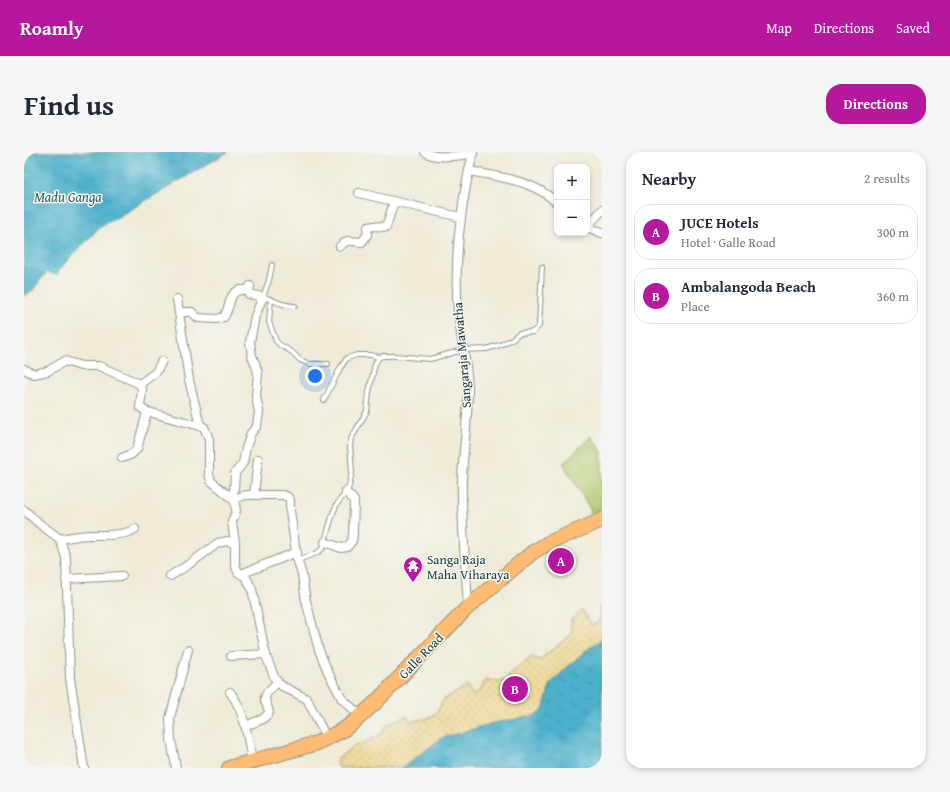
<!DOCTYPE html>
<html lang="en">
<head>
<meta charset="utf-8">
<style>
	body { margin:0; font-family:"Gentium Book Plus",serif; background:#f6f6f7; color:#1f2937 }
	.controls { position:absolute; right:12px; top:12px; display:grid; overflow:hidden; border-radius:8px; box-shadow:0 2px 6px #0003 }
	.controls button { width:36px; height:36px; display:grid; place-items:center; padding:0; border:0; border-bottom:1px solid #e0e1e3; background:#fff; color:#1f2937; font:20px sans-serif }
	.you { position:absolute; left:291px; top:224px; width:14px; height:14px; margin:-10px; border:3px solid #fff; border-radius:50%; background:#1a73e8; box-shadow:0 0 0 6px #1a73e833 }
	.badge { display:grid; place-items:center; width:26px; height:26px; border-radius:50%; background:#b5179e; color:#fff; font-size:13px; font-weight:700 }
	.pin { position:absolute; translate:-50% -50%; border:2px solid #fff; box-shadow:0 1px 4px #0006 }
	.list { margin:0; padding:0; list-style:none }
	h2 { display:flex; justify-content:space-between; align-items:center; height:52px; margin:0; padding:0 16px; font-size:17px }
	h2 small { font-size:13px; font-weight:400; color:#747a83 }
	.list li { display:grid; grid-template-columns:26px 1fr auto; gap:12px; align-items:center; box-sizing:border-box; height:56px; margin:0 8px 8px; padding:0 8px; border:1px solid #e0e1e3; border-radius:16px }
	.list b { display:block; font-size:15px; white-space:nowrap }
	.list p { margin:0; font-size:13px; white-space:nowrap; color:#747a83 }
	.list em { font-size:13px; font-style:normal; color:#747a83 }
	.map { position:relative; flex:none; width:578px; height:616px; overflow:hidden; border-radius:16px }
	header { display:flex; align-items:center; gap:24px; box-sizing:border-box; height:56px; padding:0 20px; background:#b5179e; color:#fff }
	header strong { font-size:19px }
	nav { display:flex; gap:22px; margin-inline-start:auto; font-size:14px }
	.intro { display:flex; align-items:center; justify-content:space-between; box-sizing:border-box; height:96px; padding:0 24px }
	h1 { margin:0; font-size:28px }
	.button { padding:10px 18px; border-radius:16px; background:#b5179e; color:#fff; font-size:14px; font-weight:700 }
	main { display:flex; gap:24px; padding:0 24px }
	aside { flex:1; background:#fff; border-radius:16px; box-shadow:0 2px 6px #0003 }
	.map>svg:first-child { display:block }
	.sand { fill:url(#sand-dots); stroke:#868c69 }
	.park { fill:#b5cb70; stroke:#6a8452 }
	.water { fill:url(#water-ripples); stroke:#367680 }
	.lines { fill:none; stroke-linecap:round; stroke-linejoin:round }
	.lane-casing { stroke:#889486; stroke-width:6 }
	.street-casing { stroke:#889486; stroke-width:10 }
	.highway-casing { stroke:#889486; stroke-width:16 }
	.lane { stroke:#fff; stroke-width:4 }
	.street { stroke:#fff; stroke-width:8 }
	.highway { stroke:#ffbb71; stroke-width:14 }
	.labels { text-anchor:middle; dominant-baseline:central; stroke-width:3; stroke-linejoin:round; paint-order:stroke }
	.street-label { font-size:13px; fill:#1f3d34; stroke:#f6f6f2 }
	.poi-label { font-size:13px; fill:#1f3d34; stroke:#f6f6f2; text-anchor:start }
	.water-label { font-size:14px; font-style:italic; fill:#2c6061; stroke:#f6f6f2 }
</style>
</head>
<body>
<header>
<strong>Roamly</strong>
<nav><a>Map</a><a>Directions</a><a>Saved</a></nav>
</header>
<div class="intro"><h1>Find us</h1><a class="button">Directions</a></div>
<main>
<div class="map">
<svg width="578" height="616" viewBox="0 0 578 616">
	<defs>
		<pattern id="sand-dots" width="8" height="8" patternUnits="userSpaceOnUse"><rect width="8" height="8" fill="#eeda9e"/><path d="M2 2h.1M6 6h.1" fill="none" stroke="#ccbc89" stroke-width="1.8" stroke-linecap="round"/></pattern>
		<pattern id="water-ripples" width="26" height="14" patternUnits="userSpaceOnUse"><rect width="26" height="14" fill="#4cb0cb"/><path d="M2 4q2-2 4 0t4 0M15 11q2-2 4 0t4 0" fill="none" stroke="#3f90a6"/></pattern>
	</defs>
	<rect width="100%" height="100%" fill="#f6f6f2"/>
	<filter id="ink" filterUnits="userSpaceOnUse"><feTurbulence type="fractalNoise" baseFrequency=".025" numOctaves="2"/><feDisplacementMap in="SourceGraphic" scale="8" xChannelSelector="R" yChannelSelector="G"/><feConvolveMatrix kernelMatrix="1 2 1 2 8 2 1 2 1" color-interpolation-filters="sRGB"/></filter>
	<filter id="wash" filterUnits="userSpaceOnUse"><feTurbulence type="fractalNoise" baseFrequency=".012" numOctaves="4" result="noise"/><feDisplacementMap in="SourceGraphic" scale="16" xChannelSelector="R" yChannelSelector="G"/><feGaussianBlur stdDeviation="0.9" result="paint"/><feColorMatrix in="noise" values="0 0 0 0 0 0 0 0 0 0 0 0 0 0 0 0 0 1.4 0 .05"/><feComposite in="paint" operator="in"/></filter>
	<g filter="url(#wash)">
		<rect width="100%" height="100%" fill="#f0ebd7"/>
		<polygon class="sand" points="577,454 578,454 578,487 557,502 527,531 519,558 510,564 470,571 418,586 378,616 315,616 312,608 331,593 338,592 357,582 364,572 383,564 386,569 402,567 413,561 419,548 443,534 449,543 456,539 461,529 480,529 495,514 508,505 515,508 548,482 547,468 558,458 567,473 574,471"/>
		<polygon class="park" points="567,284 578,299 578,356 568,363 566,357 539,311"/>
		<g class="water">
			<polygon points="0,0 204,0 75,76 41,111 32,123 23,120 8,139 0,144"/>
			<polygon points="578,487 578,616 378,616 418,586 470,571 510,564 519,558 527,531 557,503"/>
		</g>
	</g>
	<g filter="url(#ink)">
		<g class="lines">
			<g class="lane-casing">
				<g id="lane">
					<path d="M248,113l-3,15 -6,17c13,3 17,9 32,9"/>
					<polyline points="247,147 245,170 252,189 256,193 268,200 276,208 286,212 304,212"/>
					<polyline points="300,248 317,215 323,206 333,203 346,203 355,205 360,204 371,204 406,207 439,198 462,197 476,193 488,187 495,181 509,180 515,174 518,115"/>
					<polyline points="274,408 293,401 299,396 309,361 313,352 324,338 328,320 326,293 327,287 343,259 345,240 351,212 355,205"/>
				</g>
			</g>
			<g class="street-casing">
				<g id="street">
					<path d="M401,0c11,8 35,3 48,2"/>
					<path d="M445,19c30,6 65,9 88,32"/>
					<polyline points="335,41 436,65"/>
					<polyline points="563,75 578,58"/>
					<polyline points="563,75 578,81"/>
					<polyline points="316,94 323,89 338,90 343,83 344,75 350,74 362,75 370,50"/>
					<polyline points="153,147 165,228 176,273"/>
					<path d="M155,160h13l6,6 19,1 7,-2c9,-14 2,-29 25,-27"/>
					<polyline points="0,217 10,222 24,219 41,209 57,214 75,214 116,232 118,238 116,255 121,259 180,275 185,287 185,322 187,329 209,347 211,352 212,359 208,370 211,391 211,412 214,420 222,425 228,437 242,504 251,527 258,534 283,547 303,587"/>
					<polyline points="116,232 132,220 138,209"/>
					<polyline points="98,306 108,302 113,297 123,260"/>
					<polyline points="230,343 234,307"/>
					<polyline points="205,344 209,342 210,337 211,321 219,311 222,296 227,281 233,274 235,260 232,244 234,221 231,211 228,204 226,190 231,164 239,145 225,142 226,134"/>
					<polyline points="209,347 222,343 259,343 264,345 266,348 266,359 273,406 278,423 282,449 295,498 304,520 318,547 337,564"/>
					<polyline points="0,358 17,373 36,387 42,406 46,526 60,616"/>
					<path d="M36,387c11,-2 21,-4 32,-4 12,0 33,1 43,-6"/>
					<polyline points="301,390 317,396 323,395 328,389 329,382 330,349 328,346 322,340"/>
					<polyline points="217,422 273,400"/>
					<polyline points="146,424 164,413 194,391 203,389 211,391"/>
					<polyline points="42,427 98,424"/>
					<path d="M444,455c-2,-42 -7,-84 -6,-127 1,-30 6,-60 6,-90 -1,-32 -10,-62 -11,-94 -2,-49 5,-97 16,-144"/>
					<polyline points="207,504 242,502"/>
					<path d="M206,540c15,20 18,46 22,69"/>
					<path d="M221,574l18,-7 6,-6c0,-5 -3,-8 -4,-13 -1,-8 8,-13 13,-18"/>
					<polyline points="152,616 147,587 146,566 164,498"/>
				</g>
			</g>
			<g class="highway-casing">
				<polyline id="highway" points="205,616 293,591 319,578 331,569 350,552 444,455 492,414 509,400 524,391 578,368"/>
			</g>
			<use href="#lane" class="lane"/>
			<use href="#street" class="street"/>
			<use href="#highway" class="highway"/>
		</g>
	</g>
	<defs>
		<g id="temple-pin" transform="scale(1)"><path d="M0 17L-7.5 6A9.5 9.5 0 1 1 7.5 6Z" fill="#b5179e" stroke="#f6f6f2"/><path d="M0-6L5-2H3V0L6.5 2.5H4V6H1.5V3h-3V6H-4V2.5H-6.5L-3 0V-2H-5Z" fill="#fff"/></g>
	</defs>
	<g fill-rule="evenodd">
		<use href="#temple-pin" x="389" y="414"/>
	</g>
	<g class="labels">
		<g class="street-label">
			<text transform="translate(438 203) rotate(-95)">Sangaraja Mawatha</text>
			<text transform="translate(397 504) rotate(-46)">Galle Road</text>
		</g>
		<g class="poi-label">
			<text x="403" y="407">Sanga Raja<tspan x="403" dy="15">Maha Viharaya</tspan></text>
		</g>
		<g class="water-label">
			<text x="44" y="45">Madu Ganga</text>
		</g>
	</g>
</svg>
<div class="controls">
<button>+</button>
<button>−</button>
</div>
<div class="you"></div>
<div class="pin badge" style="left:537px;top:409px">A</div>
<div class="pin badge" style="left:491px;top:537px">B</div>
</div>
<aside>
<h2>Nearby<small>2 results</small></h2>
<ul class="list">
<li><span class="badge">A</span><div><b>JUCE Hotels</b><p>Hotel · Galle Road</p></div><em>300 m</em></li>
<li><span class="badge">B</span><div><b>Ambalangoda Beach</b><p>Place</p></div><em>360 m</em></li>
</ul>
</aside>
</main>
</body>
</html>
